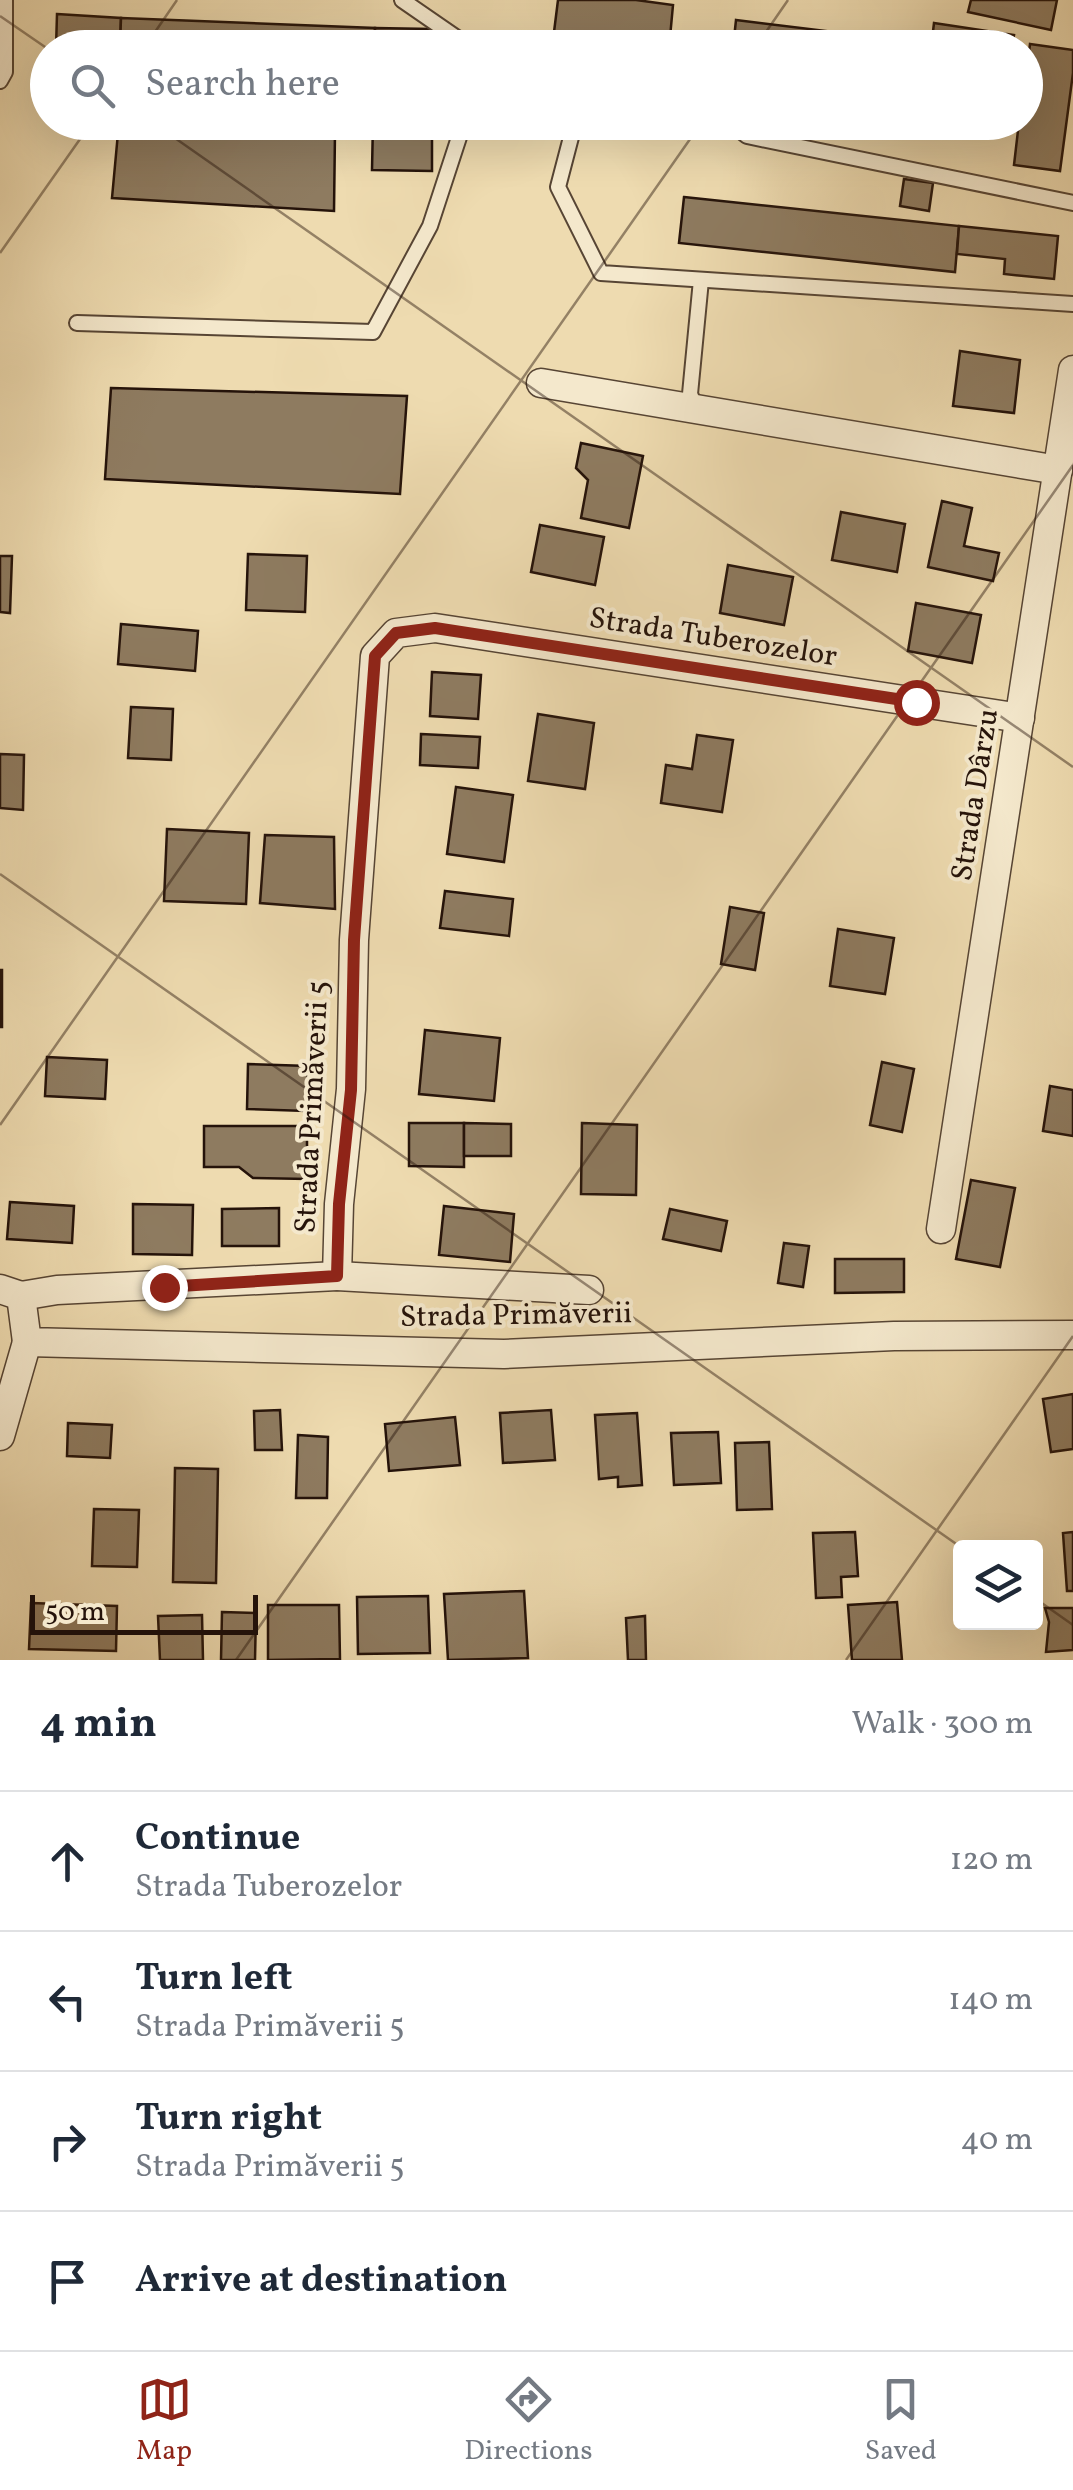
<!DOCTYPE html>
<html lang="en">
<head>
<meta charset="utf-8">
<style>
	body { margin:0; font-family:Vollkorn,serif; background:#f6f6f7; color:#1f2937 }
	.controls { position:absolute; right:30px; bottom:30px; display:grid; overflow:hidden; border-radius:10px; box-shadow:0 10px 40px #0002 }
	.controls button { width:90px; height:90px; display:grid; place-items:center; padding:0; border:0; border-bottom:2px solid #e0e1e3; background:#fff; color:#1f2937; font:50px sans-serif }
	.scale { position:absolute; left:30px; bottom:25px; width:228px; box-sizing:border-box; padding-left:10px; border:5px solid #25130a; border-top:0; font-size:28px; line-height:35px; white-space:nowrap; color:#25130a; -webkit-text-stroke:8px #f4e8cc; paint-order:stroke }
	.stop { position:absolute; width:30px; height:30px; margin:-22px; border:8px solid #8f2418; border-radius:50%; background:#fff }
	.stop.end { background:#8f2418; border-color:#fff; box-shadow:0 2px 10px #0008 }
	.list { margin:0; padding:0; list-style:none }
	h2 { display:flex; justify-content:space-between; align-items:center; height:130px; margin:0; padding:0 40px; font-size:42px }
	h2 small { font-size:32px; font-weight:400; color:#747a83 }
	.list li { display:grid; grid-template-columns:65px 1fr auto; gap:30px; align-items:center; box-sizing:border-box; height:140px; padding:0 40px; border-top:2px solid #e0e1e3 }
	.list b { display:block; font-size:38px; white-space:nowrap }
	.list p { margin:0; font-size:32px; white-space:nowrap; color:#747a83 }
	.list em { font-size:32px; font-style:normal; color:#747a83 }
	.icon { flex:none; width:55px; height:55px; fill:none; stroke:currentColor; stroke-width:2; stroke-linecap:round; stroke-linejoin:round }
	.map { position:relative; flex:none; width:1073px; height:1660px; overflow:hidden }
	.search { position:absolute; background:#fff; box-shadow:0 10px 40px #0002; left:30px; right:30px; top:30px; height:110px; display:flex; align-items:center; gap:25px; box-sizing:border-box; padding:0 35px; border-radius:55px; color:#747a83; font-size:38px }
	.sheet { height:690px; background:#fff }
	nav { display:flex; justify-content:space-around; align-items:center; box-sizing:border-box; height:140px; border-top:2px solid #e0e1e3; background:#fff; font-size:28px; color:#747a83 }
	nav a { display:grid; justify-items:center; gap:5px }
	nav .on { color:#8f2418 }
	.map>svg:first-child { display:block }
	.building { fill:#8e7b60; stroke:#25130a; stroke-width:2.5 }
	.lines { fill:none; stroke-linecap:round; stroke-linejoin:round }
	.lane-casing { stroke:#574534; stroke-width:18 }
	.street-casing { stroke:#574534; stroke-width:31 }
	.lane { stroke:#f4e8cc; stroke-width:14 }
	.street { stroke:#f4e8cc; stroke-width:28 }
	.route { stroke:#8f2418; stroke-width:12 }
	.ticks { fill:none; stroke:#25130a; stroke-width:2.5; stroke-opacity:0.45 }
	.labels { text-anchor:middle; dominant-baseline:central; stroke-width:8; stroke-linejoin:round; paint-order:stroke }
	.street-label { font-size:30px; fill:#25130a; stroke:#f4e8cc }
</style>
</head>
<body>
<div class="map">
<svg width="1073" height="1660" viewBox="0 0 1073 1660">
	<rect width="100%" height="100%" fill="#eedbb0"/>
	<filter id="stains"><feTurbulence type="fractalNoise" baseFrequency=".002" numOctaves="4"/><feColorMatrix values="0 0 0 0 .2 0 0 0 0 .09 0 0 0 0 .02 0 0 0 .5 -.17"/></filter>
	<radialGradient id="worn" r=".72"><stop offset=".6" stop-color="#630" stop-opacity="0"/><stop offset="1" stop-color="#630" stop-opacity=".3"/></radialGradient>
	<g class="building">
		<polygon points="558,0 636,0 673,5 669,48 552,48"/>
		<polygon points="971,0 1057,0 1051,30 968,12"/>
		<polygon points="57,14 121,18 120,48 56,48"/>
		<polygon points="121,18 375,28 375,48 120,48"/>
		<polygon points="736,20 851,34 850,48 733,48"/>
		<polygon points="934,23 1014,35 1012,48 931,48"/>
		<polygon points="375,28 431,29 431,48 375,48"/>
		<polygon points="1030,44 1073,50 1073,73 1060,171 1014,165 1019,122 1026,122 1026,77"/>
		<polygon points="119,122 194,122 335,132 334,211 112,198"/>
		<polygon points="194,122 373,122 373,134 335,132"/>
		<polygon points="373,122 432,122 432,171 372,170"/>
		<polygon points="904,179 933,183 929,211 900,206"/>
		<polygon points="684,197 959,226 955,272 679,243"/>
		<polygon points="959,226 1058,236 1054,279 1004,274 1005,259 957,254"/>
		<polygon points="960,351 1020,360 1014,413 953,406"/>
		<polygon points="111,388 407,396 400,494 105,479"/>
		<polygon points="581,443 643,456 629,528 581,518 588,480 576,468"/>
		<polygon points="942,501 972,508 964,546 999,553 993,581 928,567"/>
		<polygon points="841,512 905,524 897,572 832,560"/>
		<polygon points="540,525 604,537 595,585 531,572"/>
		<polygon points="248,554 307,556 305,612 246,610"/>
		<polygon points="0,556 12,556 10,613 0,612"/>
		<polygon points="728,565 793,577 784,625 720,613"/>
		<polygon points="916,603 981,615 972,663 908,651"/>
		<polygon points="121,624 198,631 195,671 118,664"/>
		<polygon points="432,672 481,675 478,719 430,716"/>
		<polygon points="131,707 173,709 171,760 128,758"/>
		<polygon points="538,714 594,723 585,789 528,781"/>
		<polygon points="421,734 480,737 478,768 420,765"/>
		<polygon points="697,735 733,740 722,812 661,803 666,765 692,769"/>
		<polygon points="0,754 24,755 23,810 0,808"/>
		<polygon points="456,787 513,795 504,862 447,854"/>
		<polygon points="167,829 249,833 246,904 164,901"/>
		<polygon points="265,835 334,837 335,909 260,903"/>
		<polygon points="445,891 513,899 509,936 440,928"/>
		<polygon points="730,907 764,913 755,970 721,964"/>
		<polygon points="838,929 894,938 885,994 830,986"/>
		<rect x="0" y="970" width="2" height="57"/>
		<polygon points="425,1030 500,1038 494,1101 419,1094"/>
		<polygon points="47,1057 107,1060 105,1099 45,1096"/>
		<polygon points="882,1062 914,1069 902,1132 870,1125"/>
		<polygon points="248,1064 308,1066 306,1111 247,1109"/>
		<polygon points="1050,1086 1073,1090 1073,1136 1043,1131"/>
		<polygon points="409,1123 464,1123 464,1167 409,1166"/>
		<polygon points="464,1123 511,1124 511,1156 464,1156"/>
		<polygon points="582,1123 637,1125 636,1195 581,1194"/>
		<polygon points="204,1126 307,1126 307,1179 253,1178 239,1167 204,1167"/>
		<polygon points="971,1180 1015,1188 1000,1267 956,1259"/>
		<polygon points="10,1202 74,1206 72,1243 7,1239"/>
		<polygon points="133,1204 193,1205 192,1255 133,1254"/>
		<polygon points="444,1206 514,1214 510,1262 439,1255"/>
		<polygon points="279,1208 279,1246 222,1246 222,1209"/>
		<polygon points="670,1209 727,1221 721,1251 663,1239"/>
		<polygon points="784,1243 809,1246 803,1287 778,1283"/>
		<polygon points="835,1259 904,1259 904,1292 835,1293"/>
		<polygon points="1073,1394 1073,1449 1051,1452 1043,1399"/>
		<polygon points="280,1410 282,1450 255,1450 254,1411"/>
		<polygon points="551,1410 555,1460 503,1463 500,1413"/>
		<polygon points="637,1413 642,1485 618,1487 618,1477 599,1479 595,1415"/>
		<polygon points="455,1417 460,1465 389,1471 385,1424"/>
		<polygon points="68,1423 112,1425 110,1458 67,1456"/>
		<polygon points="718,1432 721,1483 674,1485 671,1433"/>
		<polygon points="298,1435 328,1437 327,1498 296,1498"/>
		<polygon points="769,1442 772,1509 737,1510 735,1443"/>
		<polygon points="175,1468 218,1469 216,1583 173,1582"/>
		<polygon points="94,1509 139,1510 137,1567 92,1566"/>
		<polygon points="855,1532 858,1576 841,1577 842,1597 816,1598 813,1533"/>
		<polygon points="1073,1532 1073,1591 1067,1591 1063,1533"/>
		<polygon points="524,1591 528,1658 448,1660 444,1594"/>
		<polygon points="428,1596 430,1653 358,1654 357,1597"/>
		<polygon points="897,1602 902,1660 852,1660 848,1605"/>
		<polygon points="31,1603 117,1606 116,1651 29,1649"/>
		<polygon points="268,1605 339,1605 340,1659 268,1660"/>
		<polygon points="1045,1608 1073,1608 1073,1650 1046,1652 1049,1622"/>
		<polygon points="222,1612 256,1613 255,1660 221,1660"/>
		<polygon points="202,1615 203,1660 160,1660 158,1616"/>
		<polygon points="645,1616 646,1660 628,1660 626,1618"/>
	</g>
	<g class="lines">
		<g class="lane-casing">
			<g id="lane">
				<polyline points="402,0 457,38 458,48"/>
				<polyline points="0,81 5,72 5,0"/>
				<polyline points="575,122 558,187 601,273 1073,304"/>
				<polyline points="729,122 747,136 1073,203"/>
				<polyline points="77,323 373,332 430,226 464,122"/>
				<polyline points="696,408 690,394 701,280"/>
			</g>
		</g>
		<g class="street-casing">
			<g id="street">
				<polyline points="541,383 1058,470"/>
				<polyline points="941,1229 1073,370"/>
				<polyline points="337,1276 589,1290"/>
				<polyline points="0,1289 21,1296 27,1342 504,1354 894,1336 1073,1335"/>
				<polyline points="21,1296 57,1290 337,1276 339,1204 351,1089 354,940 375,656 396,633 435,628 1020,718"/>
				<polyline points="0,1436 27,1342"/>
			</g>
		</g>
		<use href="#lane" class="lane"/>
		<use href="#street" class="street"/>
	</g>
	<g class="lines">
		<polyline class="route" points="164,1287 337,1276 339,1204 351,1090 354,940 375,656 396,633 435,628 916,702"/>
	</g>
	<path class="ticks" d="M0,16l48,33M144,48l33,-48M755,48l33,-48M152,122l921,645M0,253l92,-131M0,874l962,674M0,1125l702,-1003M1036,1599l37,26M236,1660l837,-1195M846,1660l227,-324"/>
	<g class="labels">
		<g class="street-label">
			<text transform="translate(713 638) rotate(9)">Strada Tuberozelor</text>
			<text transform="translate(976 795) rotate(-81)">Strada Dârzu</text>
			<text transform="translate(313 1107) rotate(-87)">Strada Primăverii 5</text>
			<text transform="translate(516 1316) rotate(-1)">Strada Primăverii</text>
		</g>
	</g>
	<rect width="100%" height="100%" filter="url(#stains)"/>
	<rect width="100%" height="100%" fill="url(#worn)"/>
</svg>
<div class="controls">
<button><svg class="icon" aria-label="layers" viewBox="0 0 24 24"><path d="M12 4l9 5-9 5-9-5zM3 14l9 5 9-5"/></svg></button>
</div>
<div class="scale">50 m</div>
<div class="stop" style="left:916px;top:702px"></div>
<div class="stop end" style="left:164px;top:1287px"></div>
<div class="search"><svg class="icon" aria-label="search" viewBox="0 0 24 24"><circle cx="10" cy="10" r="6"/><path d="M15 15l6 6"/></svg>Search here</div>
</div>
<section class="sheet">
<h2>4 min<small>Walk · 300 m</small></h2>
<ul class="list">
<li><svg class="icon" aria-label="ahead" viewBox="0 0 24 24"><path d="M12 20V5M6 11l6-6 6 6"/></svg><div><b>Continue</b><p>Strada Tuberozelor</p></div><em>120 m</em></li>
<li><svg class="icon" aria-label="left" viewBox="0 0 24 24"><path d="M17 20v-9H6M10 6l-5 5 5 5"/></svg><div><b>Turn left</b><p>Strada Primăverii 5</p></div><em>140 m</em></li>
<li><svg class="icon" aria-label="right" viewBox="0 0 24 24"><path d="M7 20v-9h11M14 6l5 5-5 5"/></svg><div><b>Turn right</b><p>Strada Primăverii 5</p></div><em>40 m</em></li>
<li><svg class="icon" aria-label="arrive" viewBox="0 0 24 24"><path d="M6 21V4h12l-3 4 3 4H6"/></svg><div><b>Arrive at destination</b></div></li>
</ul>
</section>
<nav>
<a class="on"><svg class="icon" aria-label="map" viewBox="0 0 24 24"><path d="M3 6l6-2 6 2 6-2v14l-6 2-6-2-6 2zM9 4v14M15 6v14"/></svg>Map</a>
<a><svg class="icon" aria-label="directions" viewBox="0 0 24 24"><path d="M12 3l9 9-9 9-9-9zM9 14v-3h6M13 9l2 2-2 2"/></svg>Directions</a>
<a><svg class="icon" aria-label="saved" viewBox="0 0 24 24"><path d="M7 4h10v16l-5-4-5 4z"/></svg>Saved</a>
</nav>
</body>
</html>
